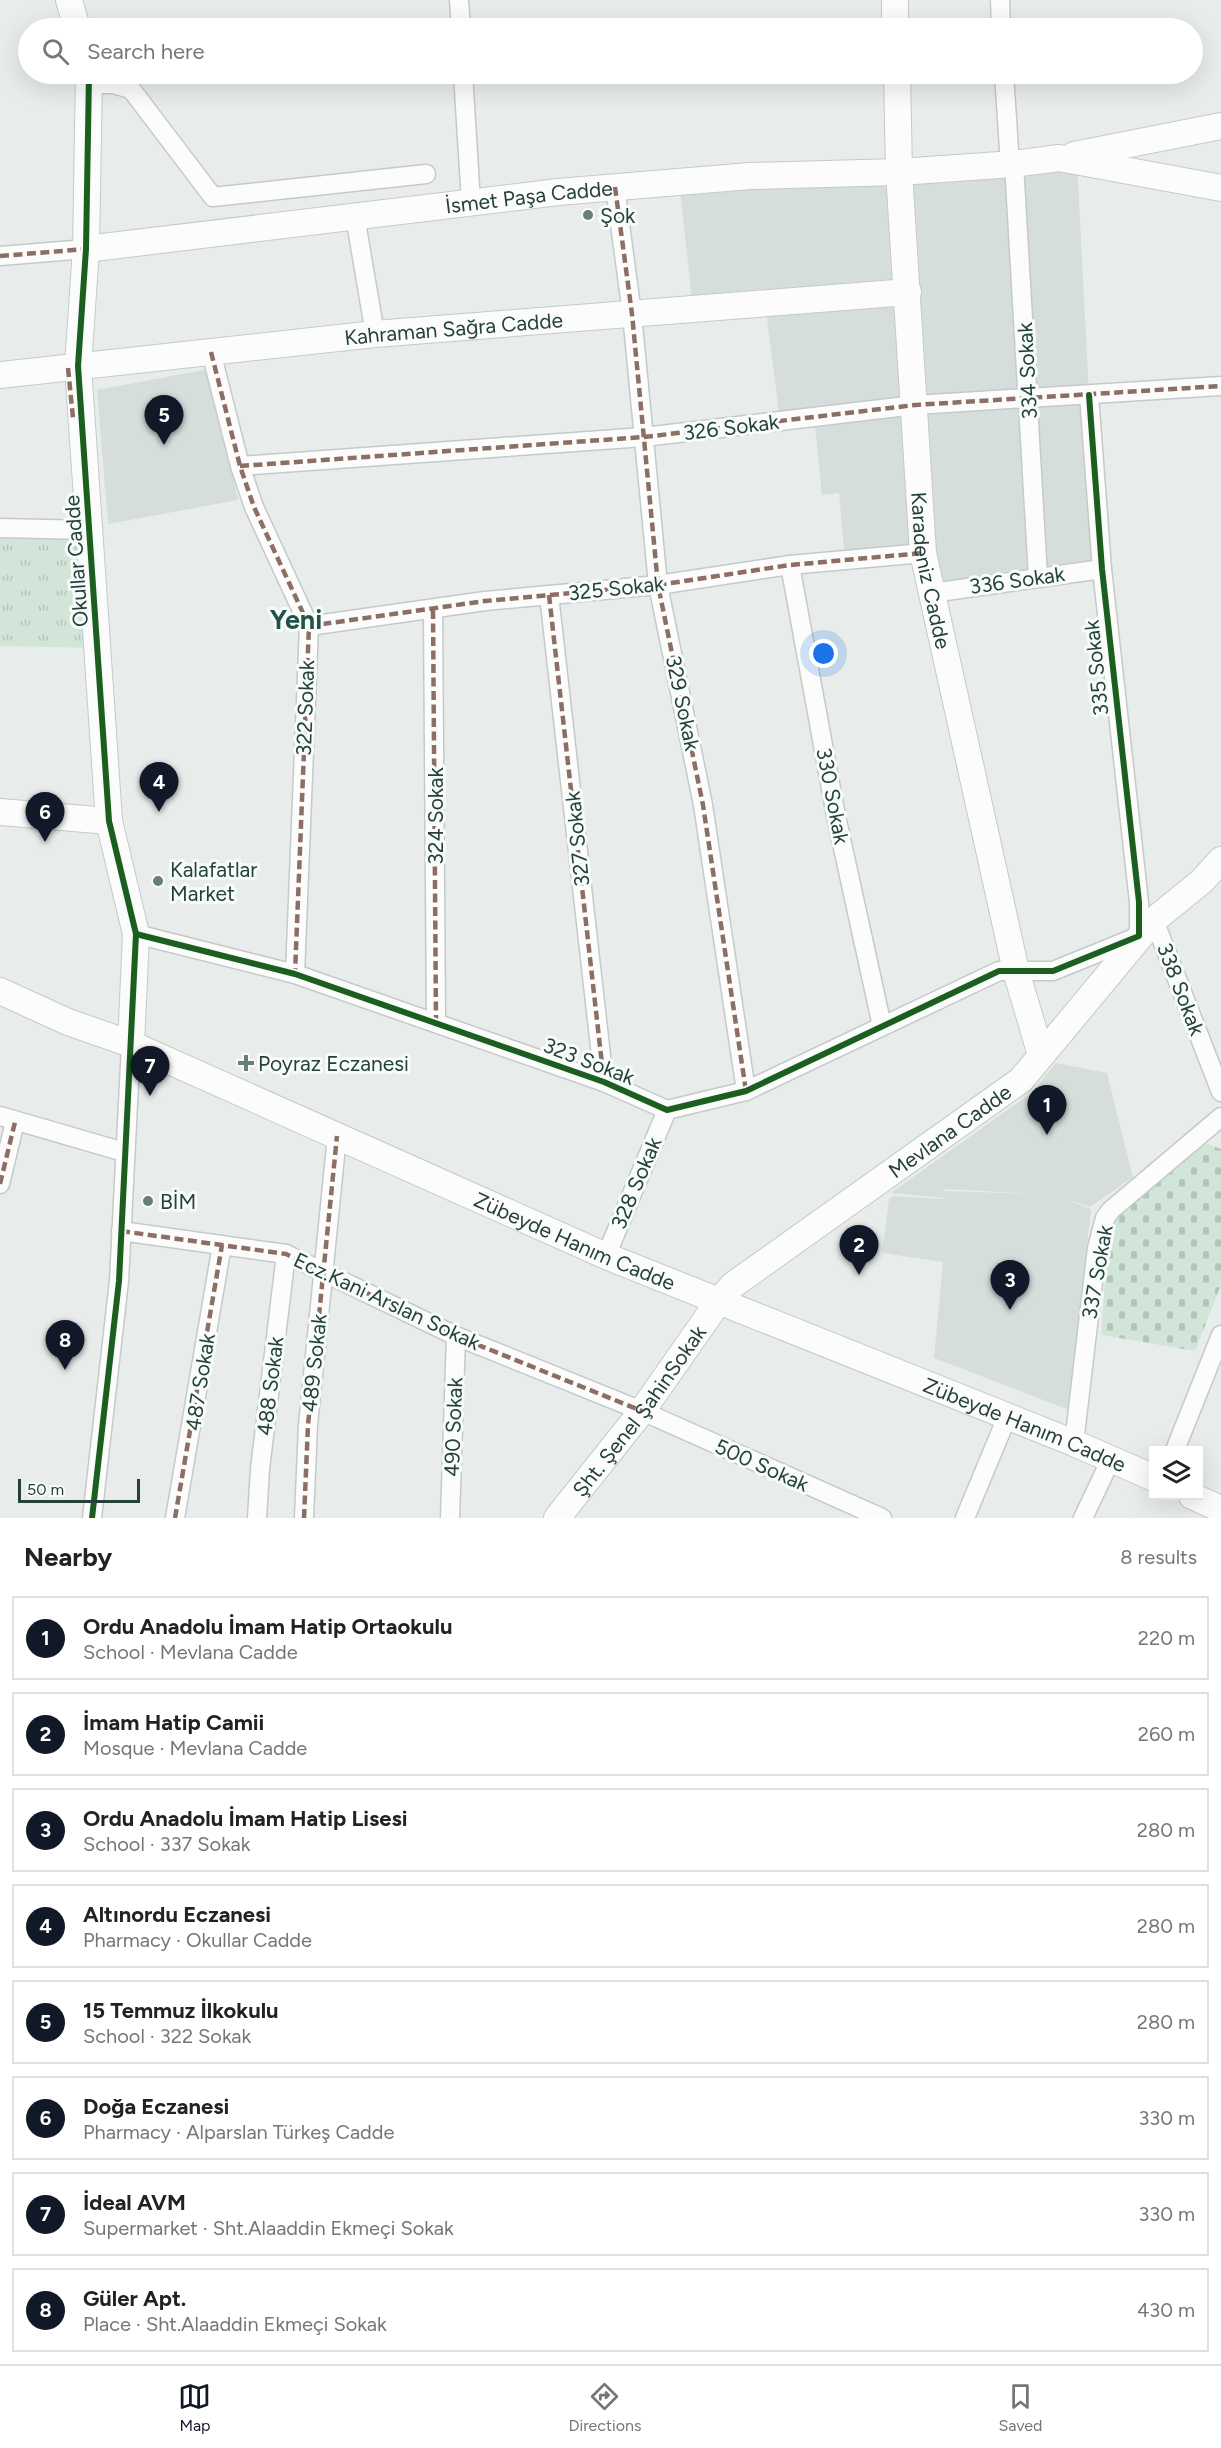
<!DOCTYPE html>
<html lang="en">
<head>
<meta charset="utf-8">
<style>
	body { margin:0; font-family:Figtree,sans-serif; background:#f6f6f6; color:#222 }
	.controls { position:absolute; right:18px; bottom:18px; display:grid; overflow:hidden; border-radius:0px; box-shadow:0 6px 24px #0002 }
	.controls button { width:54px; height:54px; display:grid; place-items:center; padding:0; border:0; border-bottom:2px solid #e0e0e0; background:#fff; color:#222; font:30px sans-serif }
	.scale { position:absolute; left:18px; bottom:15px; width:122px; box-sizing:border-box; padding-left:6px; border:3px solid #24423a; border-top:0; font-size:16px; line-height:21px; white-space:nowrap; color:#24423a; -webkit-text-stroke:4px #f7fbf9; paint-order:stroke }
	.you { position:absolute; left:824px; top:654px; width:21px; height:21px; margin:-15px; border:4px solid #fff; border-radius:50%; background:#1a73e8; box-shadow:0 0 0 9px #1a73e833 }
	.badge { display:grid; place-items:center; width:39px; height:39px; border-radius:50%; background:#111827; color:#fff; font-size:20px; font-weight:700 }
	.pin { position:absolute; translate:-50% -50px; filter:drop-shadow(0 2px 3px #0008) }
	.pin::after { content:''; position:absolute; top:32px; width:21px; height:18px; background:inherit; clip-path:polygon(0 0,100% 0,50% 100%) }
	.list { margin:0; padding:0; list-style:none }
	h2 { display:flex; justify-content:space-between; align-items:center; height:78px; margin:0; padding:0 24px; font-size:26px }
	h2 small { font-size:20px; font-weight:400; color:#767676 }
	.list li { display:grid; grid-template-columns:39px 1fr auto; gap:18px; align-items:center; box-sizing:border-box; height:84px; margin:0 12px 12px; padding:0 12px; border:2px solid #e0e0e0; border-radius:0px }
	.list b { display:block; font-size:22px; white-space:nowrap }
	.list p { margin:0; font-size:20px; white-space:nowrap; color:#767676 }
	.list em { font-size:20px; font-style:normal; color:#767676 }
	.icon { flex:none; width:33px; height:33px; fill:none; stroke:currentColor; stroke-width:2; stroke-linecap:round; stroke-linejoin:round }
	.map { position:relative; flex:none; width:1221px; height:1518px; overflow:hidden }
	.search { position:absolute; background:#fff; box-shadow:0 6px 24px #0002; left:18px; right:18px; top:18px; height:66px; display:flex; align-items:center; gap:15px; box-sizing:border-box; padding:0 21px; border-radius:33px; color:#767676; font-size:22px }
	.sheet { height:846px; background:#fff }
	nav { display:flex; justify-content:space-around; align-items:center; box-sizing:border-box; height:84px; border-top:2px solid #e0e0e0; background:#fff; font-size:16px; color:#767676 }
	nav a { display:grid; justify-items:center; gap:3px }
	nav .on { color:#111827 }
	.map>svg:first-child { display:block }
	.built { fill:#d6dedb }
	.cemetery { fill:url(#cemetery-stones) }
	.park { fill:url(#park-tufts) }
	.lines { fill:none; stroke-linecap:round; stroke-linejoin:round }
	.street-casing { stroke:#c5cac8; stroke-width:21 }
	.secondary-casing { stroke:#c3cbc8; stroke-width:28 }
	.street { stroke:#fcfcfc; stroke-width:18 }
	.secondary { stroke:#fcfcfc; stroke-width:26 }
	.quiet { stroke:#8d6e63; stroke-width:4.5; stroke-dasharray:9 4.5; stroke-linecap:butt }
	.cycleway-casing { stroke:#f7fbf9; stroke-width:10 }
	.cycleway { stroke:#1b5e20; stroke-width:6 }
	.poi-dot { fill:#697e78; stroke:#f7fbf9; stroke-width:2 }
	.labels { text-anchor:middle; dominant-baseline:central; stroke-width:6; stroke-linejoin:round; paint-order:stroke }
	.street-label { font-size:21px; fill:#24423a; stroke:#f7fbf9 }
	.poi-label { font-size:21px; fill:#24423a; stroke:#f7fbf9; text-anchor:start }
	.district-label { font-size:27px; font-weight:bold; fill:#1f5548; stroke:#f7fbf9 }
</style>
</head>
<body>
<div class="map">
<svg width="1221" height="1518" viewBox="0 0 1221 1518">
	<defs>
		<pattern id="cemetery-stones" width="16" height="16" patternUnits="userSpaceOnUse" patternTransform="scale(1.5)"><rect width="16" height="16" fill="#d1e6d8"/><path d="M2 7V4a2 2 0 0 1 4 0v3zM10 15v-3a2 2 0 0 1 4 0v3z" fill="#b3c6ba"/></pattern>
		<pattern id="park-tufts" width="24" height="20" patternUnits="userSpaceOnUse" patternTransform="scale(1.5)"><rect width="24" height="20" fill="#d1e6d8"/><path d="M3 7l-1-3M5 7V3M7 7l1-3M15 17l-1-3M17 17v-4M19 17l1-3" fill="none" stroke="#b3c6ba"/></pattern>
	</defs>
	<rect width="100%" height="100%" fill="#e8edeb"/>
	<g class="built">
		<polygon points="1077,161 1089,395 1102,569 932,593 923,553 845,560 839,493 822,495 814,417 780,421 765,303 693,309 679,182"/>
		<polygon points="209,369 238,500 108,524 97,390"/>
		<polygon points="1056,1063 1107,1073 1133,1177 1090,1207 1062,1198 1091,1209 1086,1254 1090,1257 1069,1410 934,1358 943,1262 882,1253 889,1199 894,1196 943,1199 945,1191 1039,1194 945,1189 943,1198 891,1193 1031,1093"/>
	</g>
	<polygon class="cemetery" points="1208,1144 1221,1149 1221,1285 1195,1351 1101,1335 1108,1240 1114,1215 1198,1145"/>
	<polygon class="park" points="0,528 83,530 98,648 0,646"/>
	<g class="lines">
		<g class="street-casing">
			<g id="street">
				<polyline points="459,0 461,28"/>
				<polyline points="1000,0 1001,28"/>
				<polyline points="463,74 471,202"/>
				<polyline points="1004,74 1010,164"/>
				<polyline points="90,84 113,84 131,89 213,197 426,174"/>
				<polyline points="1014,164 1038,577"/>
				<polyline points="615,187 632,314 658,585 703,805 746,1091"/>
				<polyline points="355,216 375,334"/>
				<polyline points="0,256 86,249"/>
				<polyline points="211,352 240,466 254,507 309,626 295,974"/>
				<polyline points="240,466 644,437 915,405 1221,386"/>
				<polyline points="0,528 91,530"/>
				<polyline points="790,565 836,816 882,1026"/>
				<polyline points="932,593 1102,569"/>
				<polyline points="549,595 604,1082"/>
				<polyline points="433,610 436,1022"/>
				<polyline points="309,626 485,601 658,585 790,565 923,553"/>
				<polyline points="1154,920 1221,1092"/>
				<polyline points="136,934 295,974 604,1082 667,1110 746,1091 999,971 1053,971 1139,936 1139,902 1102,569 1089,395"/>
				<polyline points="0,1116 124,1152"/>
				<polyline points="0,1184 15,1122"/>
				<polyline points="121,1231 286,1254 456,1336 642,1411 882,1518"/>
				<polyline points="606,1256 667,1110"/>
				<polyline points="1074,1443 1097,1248 1105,1218 1111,1210 1221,1117"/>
				<polyline points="1175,1450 1221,1335"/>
				<polyline points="92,1518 119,1281 131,1044"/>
				<polyline points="175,1518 222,1245"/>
				<polyline points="257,1518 260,1469 286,1254"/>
				<polyline points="304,1518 308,1425 337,1136"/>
				<polyline points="450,1518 456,1336"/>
				<polyline points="965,1518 1007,1417"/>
				<polyline points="1083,1518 1111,1459"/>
			</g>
		</g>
		<g class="secondary-casing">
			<g id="secondary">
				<polyline points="69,0 77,28"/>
				<polyline points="895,0 895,28"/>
				<polyline points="89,74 86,249 78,366 109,821 136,934 131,1044"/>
				<path id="s1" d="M897,74l2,98 24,381 93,418 25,84"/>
				<polyline points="1074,155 1221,126"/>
				<path id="s2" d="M86,249l472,-57 192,-16 149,-4 115,-8 45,-6 162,30"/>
				<path id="s3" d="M0,375l375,-41 533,-42"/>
				<polyline points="0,812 109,821"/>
				<path id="s4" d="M0,991l68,31 63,22 475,212 468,187 80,35"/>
				<polyline points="1192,1496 1221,1509"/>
				<path id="s5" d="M557,1518l85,-107 77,-110 14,-16 288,-205 133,-160 48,-39 19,-21"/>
			</g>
		</g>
		<use href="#street" class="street"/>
		<use href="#secondary" class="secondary"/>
		<g class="quiet">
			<polyline points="615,187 632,314 658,585 703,805 746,1091"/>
			<polyline points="0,256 86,249"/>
			<polyline points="211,352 240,466 254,507 309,626 295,974"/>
			<polyline points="68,368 73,418"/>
			<polyline points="240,466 644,437 915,405 1221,386"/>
			<polyline points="549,595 604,1082"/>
			<polyline points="433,610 436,1022"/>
			<polyline points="309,626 485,601 658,585 790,565 923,553"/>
			<polyline points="0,1184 15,1122"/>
			<polyline points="121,1231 286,1254 456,1336 642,1411"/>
			<polyline points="175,1518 222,1245"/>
			<polyline points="304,1518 308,1425 337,1136"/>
		</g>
		<g class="cycleway-casing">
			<g id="cycleway">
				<polyline points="89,74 86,249 78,366 109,821 136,934 119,1281 92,1518"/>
				<polyline points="136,934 295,974 604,1082 667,1110 746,1091 999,971 1053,971 1139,936 1139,902 1102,569 1089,395"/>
			</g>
		</g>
		<use href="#cycleway" class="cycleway"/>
	</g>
	<g class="poi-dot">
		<circle cx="588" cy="215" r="6"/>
		<circle cx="158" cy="881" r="6"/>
		<path d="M243 1054h6v6h6v6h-6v6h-6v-6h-6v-6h6z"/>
		<circle cx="148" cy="1201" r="6"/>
	</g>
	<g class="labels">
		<g class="street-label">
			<text stroke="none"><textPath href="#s2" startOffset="446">İsmet Paşa Cadde</textPath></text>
			<text stroke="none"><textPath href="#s3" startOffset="456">Kahraman Sağra Cadde</textPath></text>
			<text transform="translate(1027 371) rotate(-93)">334 Sokak</text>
			<text transform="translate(731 427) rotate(-7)">326 Sokak</text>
			<text transform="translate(76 561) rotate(-94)">Okullar Cadde</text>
			<text stroke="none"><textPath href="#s1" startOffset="498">Karadeniz Cadde</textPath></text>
			<text transform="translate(1017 580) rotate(-8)">336 Sokak</text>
			<text transform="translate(616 588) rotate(-6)">325 Sokak</text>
			<text transform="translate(1096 668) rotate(-96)">335 Sokak</text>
			<text transform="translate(683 703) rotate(78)">329 Sokak</text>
			<text transform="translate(305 708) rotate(-88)">322 Sokak</text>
			<text transform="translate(833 796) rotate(79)">330 Sokak</text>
			<text transform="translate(435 816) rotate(-90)">324 Sokak</text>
			<text transform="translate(577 839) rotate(-96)">327 Sokak</text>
			<text transform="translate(1181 989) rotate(69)">338 Sokak</text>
			<text transform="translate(589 1061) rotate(21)">323 Sokak</text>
			<text stroke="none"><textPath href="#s5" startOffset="558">Mevlana Cadde</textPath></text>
			<text transform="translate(636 1183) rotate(-67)">328 Sokak</text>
			<text stroke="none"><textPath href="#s4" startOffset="627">Zübeyde Hanım Cadde</textPath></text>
			<text transform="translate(1097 1272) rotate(-80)">337 Sokak</text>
			<text transform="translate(387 1301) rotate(25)">Ecz.Kani Arslan Sokak</text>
			<text transform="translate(314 1363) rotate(-84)">489 Sokak</text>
			<text transform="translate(200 1382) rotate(-81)">487 Sokak</text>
			<text transform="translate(270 1386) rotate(-83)">488 Sokak</text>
			<text stroke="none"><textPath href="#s5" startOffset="135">Şht. Şenel ŞahinSokak</textPath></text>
			<text stroke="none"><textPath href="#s4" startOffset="1113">Zübeyde Hanım Cadde</textPath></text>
			<text transform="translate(453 1427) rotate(-88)">490 Sokak</text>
			<text transform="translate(762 1465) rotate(24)">500 Sokak</text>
		</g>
		<g class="poi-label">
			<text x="600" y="215">Şok</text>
			<text x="170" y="869">Kalafatlar<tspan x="170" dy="24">Market</tspan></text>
			<text x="258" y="1063">Poyraz Eczanesi</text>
			<text x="160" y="1201">BİM</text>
		</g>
		<g class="district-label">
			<text x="296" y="619">Yeni</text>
		</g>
	</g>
</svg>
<div class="controls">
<button><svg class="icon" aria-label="layers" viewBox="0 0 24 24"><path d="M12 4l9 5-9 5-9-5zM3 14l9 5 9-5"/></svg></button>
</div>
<div class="scale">50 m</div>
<div class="you"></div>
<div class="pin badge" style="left:1047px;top:1135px">1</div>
<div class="pin badge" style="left:859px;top:1275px">2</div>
<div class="pin badge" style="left:1010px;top:1310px">3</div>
<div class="pin badge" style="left:159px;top:812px">4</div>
<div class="pin badge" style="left:164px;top:445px">5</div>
<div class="pin badge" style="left:45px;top:842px">6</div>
<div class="pin badge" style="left:150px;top:1096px">7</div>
<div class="pin badge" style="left:65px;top:1370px">8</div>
<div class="search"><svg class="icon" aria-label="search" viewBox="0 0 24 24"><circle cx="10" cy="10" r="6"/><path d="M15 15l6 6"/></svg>Search here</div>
</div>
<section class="sheet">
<h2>Nearby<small>8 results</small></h2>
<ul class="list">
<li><span class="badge">1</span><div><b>Ordu Anadolu İmam Hatip Ortaokulu</b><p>School · Mevlana Cadde</p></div><em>220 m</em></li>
<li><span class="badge">2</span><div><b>İmam Hatip Camii</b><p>Mosque · Mevlana Cadde</p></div><em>260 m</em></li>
<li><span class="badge">3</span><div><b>Ordu Anadolu İmam Hatip Lisesi</b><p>School · 337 Sokak</p></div><em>280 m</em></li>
<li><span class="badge">4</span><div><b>Altınordu Eczanesi</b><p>Pharmacy · Okullar Cadde</p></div><em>280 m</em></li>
<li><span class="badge">5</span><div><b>15 Temmuz İlkokulu</b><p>School · 322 Sokak</p></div><em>280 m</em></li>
<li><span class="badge">6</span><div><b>Doğa Eczanesi</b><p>Pharmacy · Alparslan Türkeş Cadde</p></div><em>330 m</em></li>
<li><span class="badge">7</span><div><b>İdeal AVM</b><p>Supermarket · Sht.Alaaddin Ekmeçi Sokak</p></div><em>330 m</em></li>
<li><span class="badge">8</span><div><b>Güler Apt.</b><p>Place · Sht.Alaaddin Ekmeçi Sokak</p></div><em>430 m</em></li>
</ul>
</section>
<nav>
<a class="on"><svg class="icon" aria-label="map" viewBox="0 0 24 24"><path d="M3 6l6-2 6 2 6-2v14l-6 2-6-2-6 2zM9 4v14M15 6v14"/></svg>Map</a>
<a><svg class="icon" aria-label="directions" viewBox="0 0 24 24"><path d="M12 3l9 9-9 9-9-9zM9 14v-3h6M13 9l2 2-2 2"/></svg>Directions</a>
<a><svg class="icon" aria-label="saved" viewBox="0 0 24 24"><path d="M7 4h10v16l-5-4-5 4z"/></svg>Saved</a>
</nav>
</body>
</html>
